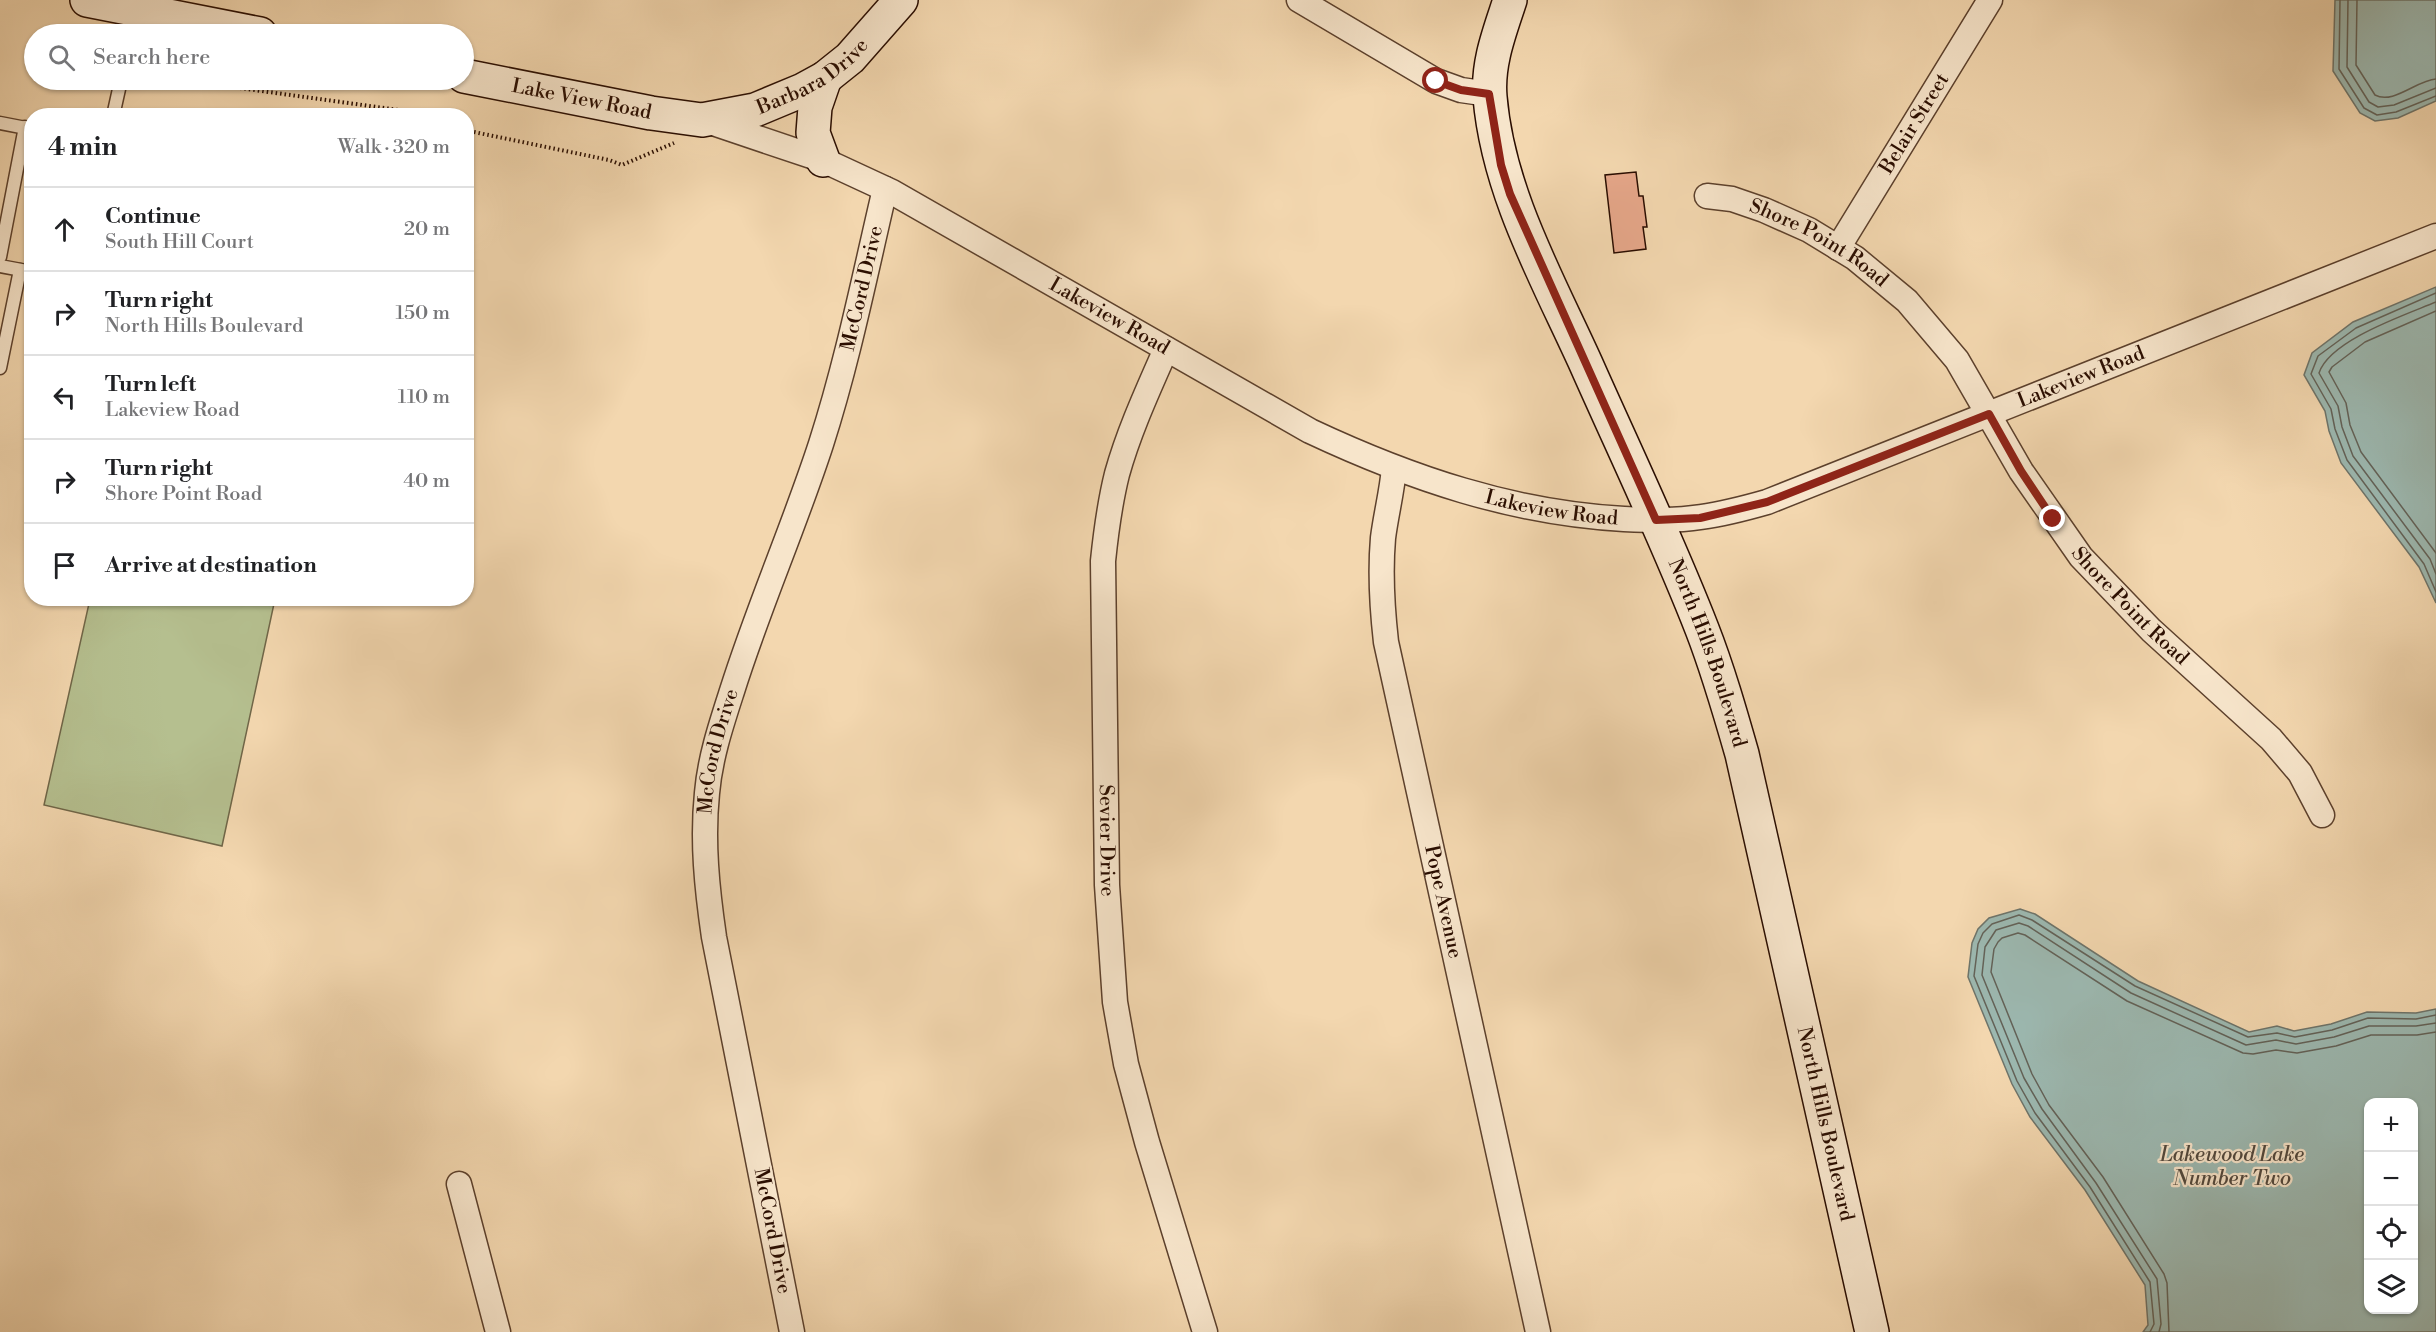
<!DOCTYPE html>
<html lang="en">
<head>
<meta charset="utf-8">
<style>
	body { margin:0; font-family:"Libre Bodoni",serif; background:#f2f2f2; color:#202124 }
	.controls { position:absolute; right:18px; bottom:18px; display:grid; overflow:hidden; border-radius:12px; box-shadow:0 2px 4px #0004 }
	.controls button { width:54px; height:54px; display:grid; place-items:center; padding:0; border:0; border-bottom:2px solid #e0e0e0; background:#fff; color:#202124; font:30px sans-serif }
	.stop { position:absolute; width:18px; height:18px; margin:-14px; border:4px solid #8f2418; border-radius:50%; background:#fff }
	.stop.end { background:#8f2418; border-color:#fff; box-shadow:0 2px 6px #0008 }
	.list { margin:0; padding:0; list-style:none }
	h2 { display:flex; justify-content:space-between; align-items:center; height:78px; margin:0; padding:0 24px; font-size:26px }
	h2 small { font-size:20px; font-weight:400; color:#757577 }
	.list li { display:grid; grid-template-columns:39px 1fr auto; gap:18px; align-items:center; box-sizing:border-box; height:84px; padding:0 24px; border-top:2px solid #e0e0e0 }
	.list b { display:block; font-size:22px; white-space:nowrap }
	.list p { margin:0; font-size:20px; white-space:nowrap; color:#757577 }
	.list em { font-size:20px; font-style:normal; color:#757577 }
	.icon { flex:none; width:33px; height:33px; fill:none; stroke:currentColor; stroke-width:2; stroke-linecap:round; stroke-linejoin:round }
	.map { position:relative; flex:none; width:2436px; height:1332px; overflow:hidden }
	.search { position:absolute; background:#fff; box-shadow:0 2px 4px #0004; left:24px; top:24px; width:450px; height:66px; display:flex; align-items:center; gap:15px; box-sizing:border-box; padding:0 21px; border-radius:33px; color:#757577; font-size:22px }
	.panel { position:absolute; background:#fff; box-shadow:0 2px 4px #0004; left:24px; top:108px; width:450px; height:498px; border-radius:24px }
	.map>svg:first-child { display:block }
	.green { fill:#b5bf8f; stroke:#706648; stroke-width:1.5 }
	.water { fill:#9cb8b0; stroke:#6e746a; stroke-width:1.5; fill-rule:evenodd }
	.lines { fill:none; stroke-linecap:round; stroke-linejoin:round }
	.shore { stroke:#636258; stroke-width:1.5 }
	.building { fill:#e6a78a; stroke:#2a0d00; stroke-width:1.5 }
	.lane-casing { stroke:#5c402c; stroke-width:15 }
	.street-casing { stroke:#5c402c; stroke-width:27 }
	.secondary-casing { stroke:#2a0d00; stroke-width:36 }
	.path { stroke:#2a0d00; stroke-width:4; stroke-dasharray:1.5 3; stroke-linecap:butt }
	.lane { stroke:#f7e5cb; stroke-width:12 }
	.street { stroke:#f7e5cb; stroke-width:24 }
	.secondary { stroke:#f7e5cb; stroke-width:33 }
	.route { stroke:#8f2418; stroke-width:8 }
	.labels { text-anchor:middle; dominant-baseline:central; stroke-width:4.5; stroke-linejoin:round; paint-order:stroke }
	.street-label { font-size:20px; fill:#2a0d00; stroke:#f7e5cb }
	.water-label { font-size:21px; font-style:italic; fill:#52493e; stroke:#f7e5cb }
</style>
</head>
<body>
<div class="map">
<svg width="2436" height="1332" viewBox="0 0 2436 1332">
	<rect width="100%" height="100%" fill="#f3d7af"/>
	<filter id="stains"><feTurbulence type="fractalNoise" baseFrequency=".00333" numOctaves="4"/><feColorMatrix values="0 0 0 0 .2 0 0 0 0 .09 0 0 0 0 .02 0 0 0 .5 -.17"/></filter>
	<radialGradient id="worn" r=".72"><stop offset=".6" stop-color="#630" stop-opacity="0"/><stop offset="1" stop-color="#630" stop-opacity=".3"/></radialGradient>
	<polygon class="green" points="90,599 275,599 222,846 44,805"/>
	<g class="water">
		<polygon points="2335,0 2436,0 2436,101 2398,118 2375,121 2360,113 2333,71"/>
		<polygon points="2436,287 2436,603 2419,567 2341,463 2329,431 2325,411 2304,375 2312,353 2353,322"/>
		<path d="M2020,909l15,5 103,67 111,51 28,-6 17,5 37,-7 36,-12 49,1 20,-4v323h-293l5,-7 -3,-40 -60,-95 -55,-73 -18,-33 -44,-107 4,-34 6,-14 11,-11zM2414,1102v208h-46v-208z"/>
	</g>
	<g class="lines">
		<g class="shore">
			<polyline points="2340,0 2339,69 2364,108 2377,115 2396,112 2436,96"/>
			<polyline points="2348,0 2347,67 2369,102 2378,107 2394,105 2436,88"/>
			<path d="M2357,0l-1,65 19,30c18,10 42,-15 61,-16"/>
			<polyline points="2436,293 2356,328 2318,356 2311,374 2331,409 2335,429 2347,460 2424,564 2436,592"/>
			<path d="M2436,302c-31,13 -106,38 -117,71l19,33 4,21 11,29 77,103 6,15"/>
			<polyline points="2436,311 2365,342 2332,367 2329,372 2346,403 2350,425 2361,452 2436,553"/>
			<polyline points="2150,1332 2154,1324 2150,1282 2090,1187 2035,1113 2017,1081 1974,976 1978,944 1983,933 1992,924 2019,915 2032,920 2135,986 2248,1037 2277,1033 2295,1037 2332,1030 2368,1018 2416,1019 2436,1015"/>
			<polyline points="2159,1332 2161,1324 2157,1279 2096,1183 2042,1109 2024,1078 1982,975 1985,947 1996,930 2019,923 2028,926 2131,993 2246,1045 2276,1040 2296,1044 2334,1037 2369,1026 2416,1026 2436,1023"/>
			<polyline points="2169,1332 2167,1283 2164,1274 2103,1177 2049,1105 2032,1074 1991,972 1994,949 1998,942 2002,938 2018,933 2025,935 2127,1001 2243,1053 2253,1054 2276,1050 2297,1053 2336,1046 2371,1035 2417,1035 2436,1032"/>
		</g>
	</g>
	<polygon class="building" points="1636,172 1639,196 1643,196 1647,227 1643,227 1646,249 1614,253 1605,175"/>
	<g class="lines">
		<g class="lane-casing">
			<g id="lane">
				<polyline points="131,34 136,12"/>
				<polyline points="113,116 121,80"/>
				<polyline points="0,123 31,129"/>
				<polyline points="0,257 25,127"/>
				<polyline points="0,266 32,272"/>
				<polyline points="0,368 20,270"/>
			</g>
		</g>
		<g class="street-casing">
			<g id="street">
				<polyline points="1299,0 1436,81 1461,90 1489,94"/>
				<path id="s1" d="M704,120l119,40 69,32 418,239c100,47 203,82 314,88 25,1 51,2 77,-2 22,-3 45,-9 66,-15l669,-266"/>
				<path id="s2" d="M1707,196l25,3 32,11 45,20 46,28 52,43 50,59 64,111 60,86 70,73 120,109 29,34 22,42"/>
				<path id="s3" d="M1838,248l152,-248"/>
				<path id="s4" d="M1166,349c-18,41 -37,82 -49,125 -7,28 -11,58 -14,87l4,324 8,117 11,62 21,78 58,190"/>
				<path id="s5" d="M1394,468c-2,24 -8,46 -11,70 -3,35 -1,69 3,104l152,690"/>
				<polyline points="459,1184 498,1332"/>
				<path id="s6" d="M792,1332l-78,-395c-7,-48 -12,-96 -7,-144 3,-35 14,-68 25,-102 26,-83 62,-164 89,-247 27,-84 44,-170 64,-255"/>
			</g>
		</g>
		<g class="secondary-casing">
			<g id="secondary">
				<polyline points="87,0 260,34"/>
				<path id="s7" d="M1510,0c-10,31 -23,63 -20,97 8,95 57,181 96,267 39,88 81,175 116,265 16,41 28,83 40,125l130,578"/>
				<path id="s8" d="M464,76l187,37 51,7 53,-10 48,-20 22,-12 25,-20 51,-58"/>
				<polyline points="823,160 813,133 815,107 825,78"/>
			</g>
		</g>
		<g class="path">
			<polyline points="182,80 442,116"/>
			<polyline points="135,88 169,80"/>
			<polyline points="466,128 474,132 609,160 622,165 674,143"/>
		</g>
		<use href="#lane" class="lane"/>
		<use href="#street" class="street"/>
		<use href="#secondary" class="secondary"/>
	</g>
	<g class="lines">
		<polyline class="route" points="1436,81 1461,90 1489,94 1501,165 1510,194 1656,520 1700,518 1767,502 1989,414 2021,471 2053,519"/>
	</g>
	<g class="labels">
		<g class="street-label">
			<text stroke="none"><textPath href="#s8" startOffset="363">Barbara Drive</textPath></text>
			<text stroke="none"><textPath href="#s8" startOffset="120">Lake View Road</textPath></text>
			<text stroke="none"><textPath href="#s3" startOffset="146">Belair Street</textPath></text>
			<text stroke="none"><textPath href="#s2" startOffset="123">Shore Point Road</textPath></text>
			<text stroke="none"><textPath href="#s6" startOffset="1076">McCord Drive</textPath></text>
			<text stroke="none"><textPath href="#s1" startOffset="452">Lakeview Road</textPath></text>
			<text stroke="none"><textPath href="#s1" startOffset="1494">Lakeview Road</textPath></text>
			<text stroke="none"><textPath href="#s1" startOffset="938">Lakeview Road</textPath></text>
			<text stroke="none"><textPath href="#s2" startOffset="609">Shore Point Road</textPath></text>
			<text stroke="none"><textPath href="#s7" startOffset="699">North Hills Boulevard</textPath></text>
			<text stroke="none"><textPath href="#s6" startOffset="590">McCord Drive</textPath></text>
			<text stroke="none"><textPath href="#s4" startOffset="502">Sevier Drive</textPath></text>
			<text stroke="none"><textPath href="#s5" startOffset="441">Pope Avenue</textPath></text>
			<text stroke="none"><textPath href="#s7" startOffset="1185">North Hills Boulevard</textPath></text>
			<text transform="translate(772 1231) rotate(79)">McCord Drive</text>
		</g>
		<g class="water-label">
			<text x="2232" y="1155">Lakewood Lake<tspan x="2232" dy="24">Number Two</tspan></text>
		</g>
	</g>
	<rect width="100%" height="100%" filter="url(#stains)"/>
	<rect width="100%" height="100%" fill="url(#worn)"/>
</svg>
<div class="controls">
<button>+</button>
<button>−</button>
<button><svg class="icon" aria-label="locate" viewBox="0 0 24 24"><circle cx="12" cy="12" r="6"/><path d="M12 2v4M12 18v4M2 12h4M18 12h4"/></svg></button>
<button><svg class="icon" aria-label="layers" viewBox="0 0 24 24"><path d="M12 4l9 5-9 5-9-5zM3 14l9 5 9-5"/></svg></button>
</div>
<div class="stop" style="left:1436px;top:81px"></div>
<div class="stop end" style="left:2053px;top:519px"></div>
<div class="search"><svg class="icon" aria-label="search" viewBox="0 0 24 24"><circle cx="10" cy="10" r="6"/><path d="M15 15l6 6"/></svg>Search here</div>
<section class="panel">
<h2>4 min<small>Walk · 320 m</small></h2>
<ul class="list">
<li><svg class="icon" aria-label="ahead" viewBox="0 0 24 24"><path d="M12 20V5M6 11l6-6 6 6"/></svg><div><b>Continue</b><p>South Hill Court</p></div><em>20 m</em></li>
<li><svg class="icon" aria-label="right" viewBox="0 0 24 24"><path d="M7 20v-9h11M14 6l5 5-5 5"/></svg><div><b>Turn right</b><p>North Hills Boulevard</p></div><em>150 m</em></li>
<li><svg class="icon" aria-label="left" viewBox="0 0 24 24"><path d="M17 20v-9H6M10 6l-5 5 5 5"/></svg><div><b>Turn left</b><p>Lakeview Road</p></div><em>110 m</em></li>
<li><svg class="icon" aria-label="right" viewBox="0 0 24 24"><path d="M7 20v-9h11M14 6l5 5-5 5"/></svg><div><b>Turn right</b><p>Shore Point Road</p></div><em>40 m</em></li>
<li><svg class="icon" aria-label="arrive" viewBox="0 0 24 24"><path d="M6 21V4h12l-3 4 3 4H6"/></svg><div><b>Arrive at destination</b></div></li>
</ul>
</section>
</div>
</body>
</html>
